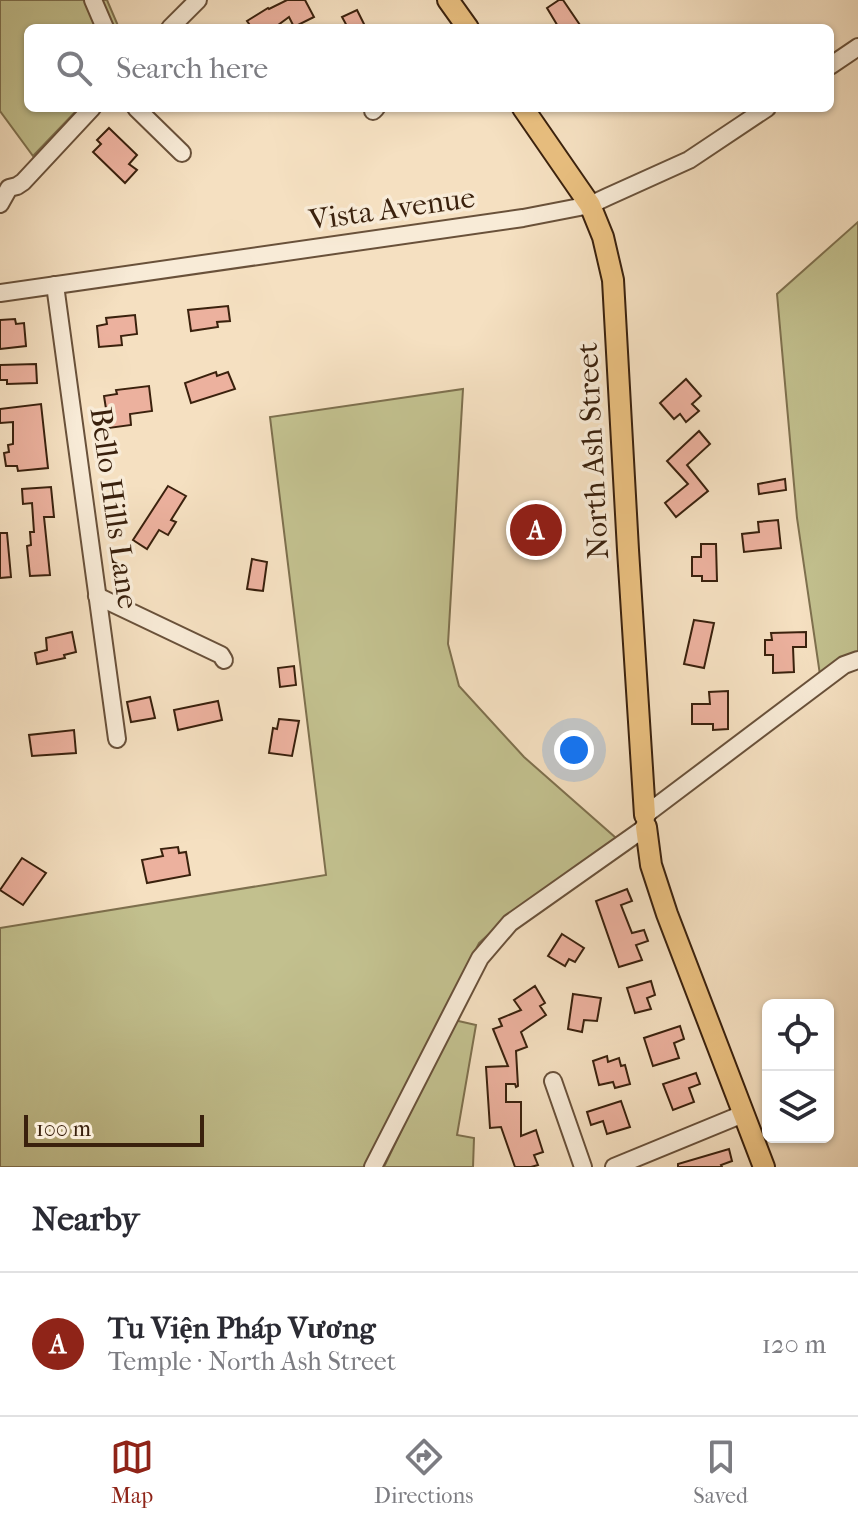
<!DOCTYPE html>
<html lang="en">
<head>
<meta charset="utf-8">
<style>
	body { margin:0; font-family:"IM FELL French Canon",serif; background:#f2f2f3; color:#2b2b33 }
	.controls { position:absolute; right:24px; bottom:24px; display:grid; overflow:hidden; border-radius:12px; box-shadow:0 2px 6px #0004 }
	.controls button { width:72px; height:72px; display:grid; place-items:center; padding:0; border:0; border-bottom:2px solid #e1e1e2; background:#fff; color:#2b2b33; font:40px sans-serif }
	.scale { position:absolute; left:24px; bottom:20px; width:180px; box-sizing:border-box; padding-left:8px; border:4px solid #3a210d; border-top:0; font-size:22px; line-height:28px; white-space:nowrap; color:#3a210d; -webkit-text-stroke:6px #f8ebd7; paint-order:stroke }
	.you { position:absolute; left:574px; top:750px; width:28px; height:28px; margin:-20px; border:6px solid #fff; border-radius:50%; background:#1a73e8; box-shadow:0 0 0 12px #1a73e833 }
	.badge { display:grid; place-items:center; width:52px; height:52px; border-radius:50%; background:#8f2418; color:#fff; font-size:26px; font-weight:700 }
	.pin { position:absolute; translate:-50% -50%; border:4px solid #fff; box-shadow:0 2px 8px #0006 }
	.list { margin:0; padding:0; list-style:none }
	h2 { display:flex; justify-content:space-between; align-items:center; height:104px; margin:0; padding:0 32px; font-size:34px }
	h2 small { font-size:26px; font-weight:400; color:#7c7c81 }
	.list li { display:grid; grid-template-columns:52px 1fr auto; gap:24px; align-items:center; box-sizing:border-box; height:144px; padding:0 32px; border-top:2px solid #e1e1e2 }
	.list b { display:block; font-size:30px; white-space:nowrap }
	.list p { margin:0; font-size:26px; white-space:nowrap; color:#7c7c81 }
	.list em { font-size:26px; font-style:normal; color:#7c7c81 }
	.icon { flex:none; width:44px; height:44px; fill:none; stroke:currentColor; stroke-width:2; stroke-linecap:round; stroke-linejoin:round }
	.map { position:relative; flex:none; width:858px; height:1167px; overflow:hidden }
	.search { position:absolute; background:#fff; box-shadow:0 2px 6px #0004; left:24px; right:24px; top:24px; height:88px; display:flex; align-items:center; gap:20px; box-sizing:border-box; padding:0 28px; border-radius:12px; color:#7c7c81; font-size:30px }
	.sheet { height:248px; background:#fff }
	nav { display:flex; justify-content:space-around; align-items:center; box-sizing:border-box; height:112px; border-top:2px solid #e1e1e2; background:#fff; font-size:22px; color:#7c7c81 }
	nav a { display:grid; justify-items:center; gap:4px }
	nav .on { color:#8f2418 }
	.map>svg:first-child { display:block }
	.green { fill:#c2c08e; stroke:#7e704e; stroke-width:2 }
	.building { fill:#ecb19e; stroke:#3a210d; stroke-width:2 }
	.lines { fill:none; stroke-linecap:round; stroke-linejoin:round }
	.minor-casing { stroke:#69513a; stroke-width:20 }
	.major-casing { stroke:#3a210d; stroke-width:24 }
	.minor { stroke:#f8ebd7; stroke-width:16 }
	.major { stroke:#eac080; stroke-width:20 }
	.labels { text-anchor:middle; dominant-baseline:central; stroke-width:7; stroke-linejoin:round; paint-order:stroke }
	.street-label { font-size:30px; fill:#3a210d; stroke:#f8ebd7 }
</style>
</head>
<body>
<div class="map">
<svg width="858" height="1167" viewBox="0 0 858 1167">
	<rect width="100%" height="100%" fill="#f5e0c1"/>
	<filter id="stains"><feTurbulence type="fractalNoise" baseFrequency=".0025" numOctaves="4"/><feColorMatrix values="0 0 0 0 .2 0 0 0 0 .09 0 0 0 0 .02 0 0 0 .5 -.17"/></filter>
	<radialGradient id="worn" r=".72"><stop offset=".6" stop-color="#630" stop-opacity="0"/><stop offset="1" stop-color="#630" stop-opacity=".3"/></radialGradient>
	<g class="green">
		<polygon points="0,0 107,0 119,28 28,28 28,108 79,108 33,156 0,111"/>
		<polygon points="858,222 858,653 820,675 797,518 777,294"/>
		<polygon points="463,389 448,644 459,686 524,757 616,838 516,909 479,943 366,1167 0,1167 0,928 326,875 270,417"/>
		<polygon points="454,1020 476,1025 457,1135 474,1138 473,1167 384,1167"/>
	</g>
	<g class="building">
		<polygon points="287,0 305,0 314,17 294,27 289,17 274,28 252,28 247,21 268,8 269,9"/>
		<polygon points="559,0 563,0 582,28 559,28 547,8"/>
		<polygon points="357,10 366,28 348,28 342,17"/>
		<polygon points="109,128 137,155 129,164 137,170 125,183 93,152 101,144 97,140"/>
		<polygon points="228,306 230,321 217,322 218,327 191,331 188,310"/>
		<polygon points="135,315 137,334 121,336 122,345 99,347 97,326 107,324 106,318"/>
		<polygon points="15,319 16,324 24,323 26,346 0,349 0,320"/>
		<polygon points="36,364 37,383 7,384 7,380 0,380 0,365"/>
		<polygon points="216,372 217,376 228,372 235,389 191,403 185,383"/>
		<polygon points="686,379 701,396 692,404 699,411 686,422 680,414 674,419 660,403"/>
		<polygon points="149,386 152,411 130,414 131,425 109,428 104,396 117,394 116,390"/>
		<polygon points="41,404 48,468 18,471 17,466 6,466 4,453 9,452 8,445 13,444 13,422 0,423 0,409"/>
		<polygon points="699,431 710,444 687,465 708,491 676,517 665,503 688,484 667,461"/>
		<polygon points="785,479 786,490 759,494 758,484"/>
		<polygon points="168,486 186,496 171,520 176,522 168,535 159,530 147,549 133,540"/>
		<polygon points="51,487 54,517 44,517 50,575 30,576 27,546 31,545 30,532 34,532 32,503 23,504 22,489"/>
		<polygon points="778,520 781,548 744,552 742,534 759,532 758,522"/>
		<polygon points="0,533 7,533 11,577 0,578"/>
		<polygon points="701,544 716,544 717,581 702,581 702,576 692,576 692,557 701,557"/>
		<polygon points="252,559 267,562 263,591 247,589"/>
		<polygon points="694,620 714,623 704,668 684,664"/>
		<polygon points="72,632 76,652 64,655 65,658 37,664 35,653 47,650 46,638"/>
		<polygon points="806,632 806,647 793,647 794,672 773,673 773,655 765,655 765,640 772,640 771,633"/>
		<polygon points="294,666 296,685 280,687 278,668"/>
		<polygon points="728,691 728,729 713,730 713,724 692,724 692,704 710,704 709,692"/>
		<polygon points="150,697 155,718 131,722 127,702"/>
		<polygon points="218,701 222,720 178,730 174,710"/>
		<polygon points="279,719 299,721 292,756 269,753 273,728 277,729"/>
		<polygon points="74,730 76,753 32,756 29,735"/>
		<polygon points="178,847 179,853 186,852 190,875 147,883 142,860 163,856 161,849"/>
		<polygon points="22,858 46,873 23,905 0,890"/>
		<polygon points="627,889 632,901 621,905 632,933 644,930 648,941 636,945 642,960 619,967 596,901"/>
		<polygon points="562,934 584,948 575,962 569,959 565,966 548,956"/>
		<polygon points="651,981 655,995 647,998 651,1009 635,1013 627,988"/>
		<polygon points="535,986 545,1003 540,1006 546,1015 521,1032 527,1047 516,1051 518,1086 516,1087 515,1084 506,1084 506,1102 521,1102 521,1136 536,1130 543,1152 534,1155 538,1165 531,1167 515,1167 501,1127 490,1128 486,1067 508,1066 493,1029 502,1026 499,1019 521,1010 514,1000"/>
		<polygon points="573,994 601,998 597,1021 584,1020 582,1032 568,1029"/>
		<polygon points="680,1026 684,1039 674,1043 679,1058 653,1066 644,1038"/>
		<polygon points="607,1056 608,1062 619,1058 621,1066 625,1065 630,1084 615,1088 613,1082 599,1085 593,1061"/>
		<polygon points="696,1073 700,1084 689,1088 694,1102 673,1110 663,1084"/>
		<polygon points="621,1101 630,1127 607,1134 603,1121 591,1125 587,1112"/>
		<polygon points="729,1149 732,1161 721,1165 722,1167 678,1167 678,1164"/>
	</g>
	<g class="lines">
		<g class="minor-casing">
			<g id="minor">
				<polyline points="93,0 105,28"/>
				<polyline points="170,28 198,0"/>
				<polyline points="830,66 858,47"/>
				<polyline points="136,108 182,153"/>
				<polyline points="373,111 376,108"/>
				<polyline points="0,204 9,188 17,186 23,182 92,108"/>
				<polyline points="55,285 117,739"/>
				<polyline points="0,293 523,218 590,205 607,197 689,160 767,108"/>
				<polyline points="97,596 221,655 224,660"/>
				<polyline points="553,1081 583,1167"/>
				<polyline points="373,1167 480,958 510,923 646,827 645,815 844,665 858,660"/>
				<polyline points="614,1167 743,1114"/>
			</g>
		</g>
		<g class="major-casing">
			<g id="major">
				<polyline points="448,0 468,28"/>
				<polyline points="523,108 590,205 603,237 613,280 628,550 645,815"/>
				<polyline points="646,827 651,865 667,914 764,1167"/>
			</g>
		</g>
		<use href="#minor" class="minor"/>
		<use href="#major" class="major"/>
	</g>
	<g class="labels">
		<g class="street-label">
			<text transform="translate(392 209) rotate(-8)">Vista Avenue</text>
			<text transform="translate(593 451) rotate(-93)">North Ash Street</text>
			<text transform="translate(114 508) rotate(82)">Bello Hills Lane</text>
		</g>
	</g>
	<rect width="100%" height="100%" filter="url(#stains)"/>
	<rect width="100%" height="100%" fill="url(#worn)"/>
</svg>
<div class="controls">
<button><svg class="icon" aria-label="locate" viewBox="0 0 24 24"><circle cx="12" cy="12" r="6"/><path d="M12 2v4M12 18v4M2 12h4M18 12h4"/></svg></button>
<button><svg class="icon" aria-label="layers" viewBox="0 0 24 24"><path d="M12 4l9 5-9 5-9-5zM3 14l9 5 9-5"/></svg></button>
</div>
<div class="scale">100 m</div>
<div class="you"></div>
<div class="pin badge" style="left:536px;top:530px">A</div>
<div class="search"><svg class="icon" aria-label="search" viewBox="0 0 24 24"><circle cx="10" cy="10" r="6"/><path d="M15 15l6 6"/></svg>Search here</div>
</div>
<section class="sheet">
<h2>Nearby<small></small></h2>
<ul class="list">
<li><span class="badge">A</span><div><b>Tu Viện Pháp Vương</b><p>Temple · North Ash Street</p></div><em>120 m</em></li>
</ul>
</section>
<nav>
<a class="on"><svg class="icon" aria-label="map" viewBox="0 0 24 24"><path d="M3 6l6-2 6 2 6-2v14l-6 2-6-2-6 2zM9 4v14M15 6v14"/></svg>Map</a>
<a><svg class="icon" aria-label="directions" viewBox="0 0 24 24"><path d="M12 3l9 9-9 9-9-9zM9 14v-3h6M13 9l2 2-2 2"/></svg>Directions</a>
<a><svg class="icon" aria-label="saved" viewBox="0 0 24 24"><path d="M7 4h10v16l-5-4-5 4z"/></svg>Saved</a>
</nav>
</body>
</html>
